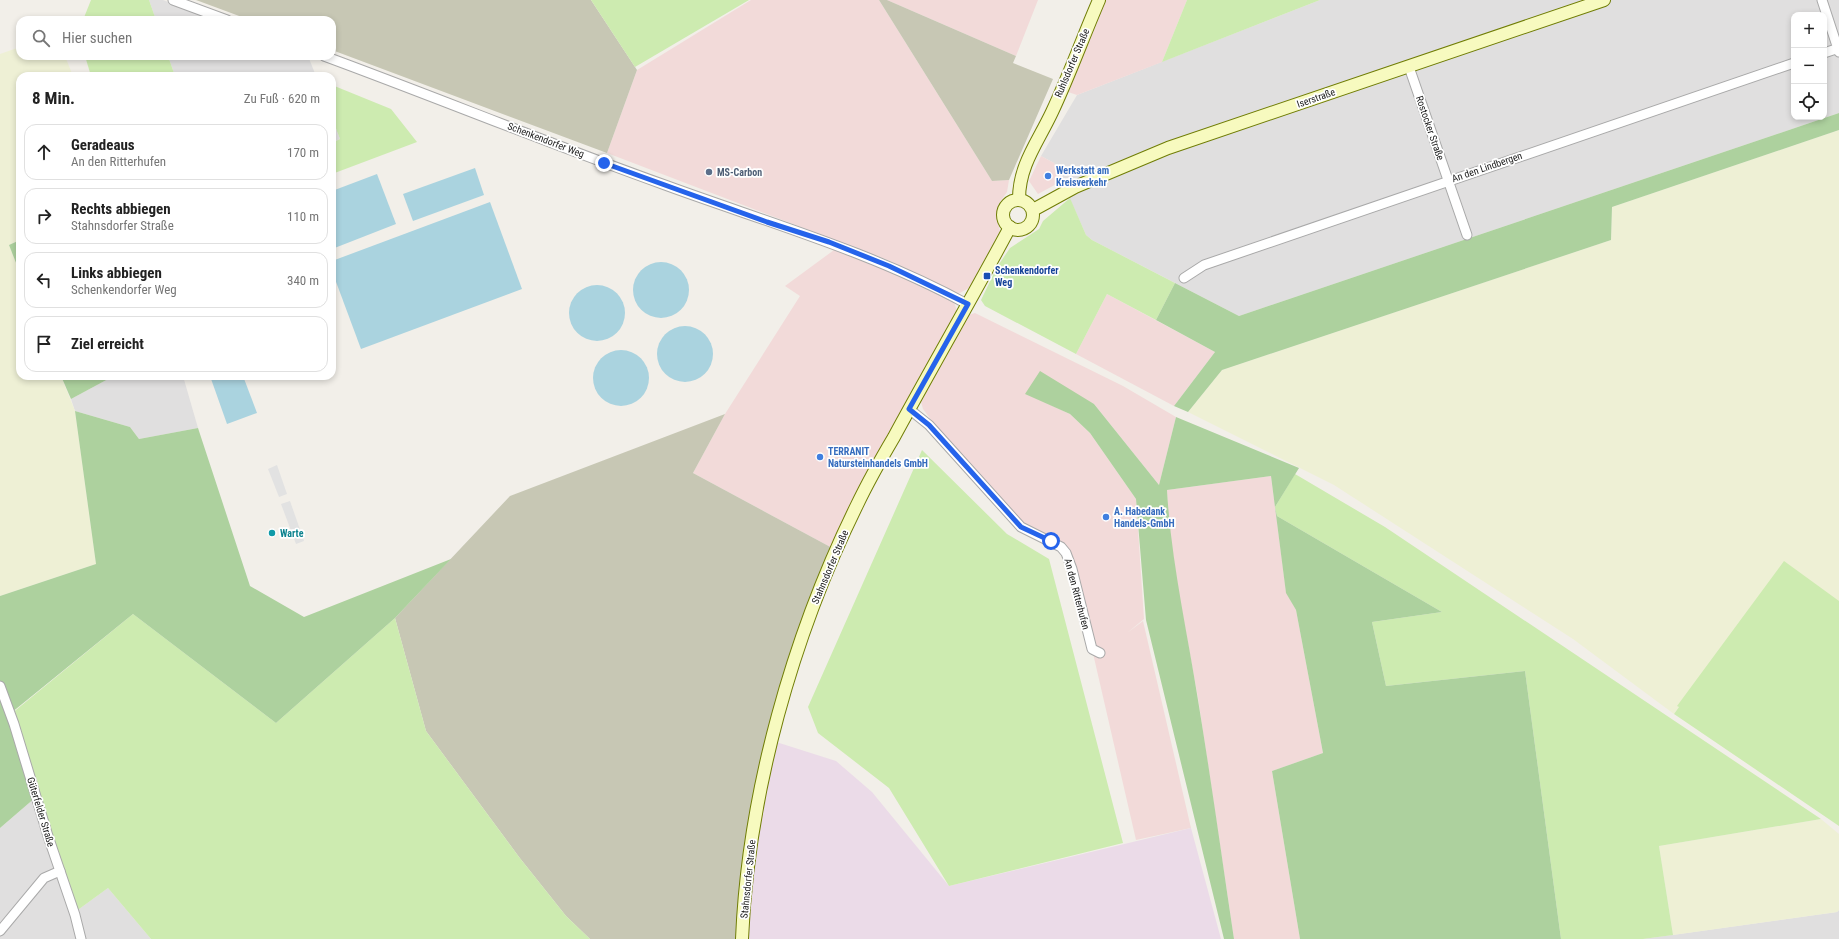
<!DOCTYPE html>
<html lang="de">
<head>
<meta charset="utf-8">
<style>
	body { margin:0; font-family:"Roboto Condensed",sans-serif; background:#f6f6f6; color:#222 }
	.controls { position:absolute; right:12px; top:12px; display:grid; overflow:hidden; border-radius:8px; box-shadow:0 2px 6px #0003 }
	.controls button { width:36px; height:36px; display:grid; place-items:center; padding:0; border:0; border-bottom:1px solid #e0e0e0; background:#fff; color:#222; font:20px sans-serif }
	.stop { position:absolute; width:12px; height:12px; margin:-9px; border:3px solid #2563eb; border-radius:50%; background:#fff }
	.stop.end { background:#2563eb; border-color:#fff; box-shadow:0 1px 4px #0008 }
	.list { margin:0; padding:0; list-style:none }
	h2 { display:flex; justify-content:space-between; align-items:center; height:52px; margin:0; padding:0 16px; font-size:17px }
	h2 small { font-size:13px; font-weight:400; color:#767676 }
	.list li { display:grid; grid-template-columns:26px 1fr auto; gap:12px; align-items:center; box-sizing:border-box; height:56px; margin:0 8px 8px; padding:0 8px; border:1px solid #e0e0e0; border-radius:12px }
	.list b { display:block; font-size:15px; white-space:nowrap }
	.list p { margin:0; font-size:13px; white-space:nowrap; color:#767676 }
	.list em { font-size:13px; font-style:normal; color:#767676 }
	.icon { flex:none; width:22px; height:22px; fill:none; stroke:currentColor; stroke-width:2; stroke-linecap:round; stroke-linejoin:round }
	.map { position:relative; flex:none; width:1839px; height:939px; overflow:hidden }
	.search { position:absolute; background:#fff; box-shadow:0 2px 6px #0003; left:16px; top:16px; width:320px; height:44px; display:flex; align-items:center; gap:10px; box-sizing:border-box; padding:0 14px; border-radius:12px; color:#767676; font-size:15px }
	.panel { position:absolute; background:#fff; box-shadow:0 2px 6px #0003; left:16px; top:72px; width:320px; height:308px; border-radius:12px }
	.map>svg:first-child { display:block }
	.residential { fill:#e0dfdf; fill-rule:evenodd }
	.commercial { fill:#f2dad9 }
	.industrial { fill:#ebdbe8 }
	.construction { fill:#c7c7b4 }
	.farmland { fill:#eef0d5 }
	.grass { fill:#cdebb0 }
	.forest { fill:#add19e }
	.parking { fill:#e2e2e2 }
	.water { fill:#aad3df }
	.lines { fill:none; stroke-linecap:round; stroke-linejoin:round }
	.street-casing { stroke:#a9a9a9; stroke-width:11 }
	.secondary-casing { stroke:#707d05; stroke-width:14 }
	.street { stroke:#fff; stroke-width:9 }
	.secondary { stroke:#f7fabf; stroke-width:12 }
	.route { stroke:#2563eb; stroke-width:5 }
	.service-dot { fill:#5c6f8a; stroke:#fff; stroke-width:1.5 }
	.shop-dot { fill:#3f7fe0; stroke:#fff; stroke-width:1.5 }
	.transit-dot { fill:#1a4fb4; stroke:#fff; stroke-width:1.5 }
	.culture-dot { fill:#0f9aa8; stroke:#fff; stroke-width:1.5 }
	.labels { text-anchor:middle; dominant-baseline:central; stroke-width:3.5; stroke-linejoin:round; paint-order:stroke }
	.street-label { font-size:10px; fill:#222; stroke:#fff }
	.shop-label { font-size:10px; font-weight:bold; fill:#366cbe; stroke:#fff; text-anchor:start }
	.service-label { font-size:10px; font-weight:bold; fill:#4e5e75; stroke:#fff; text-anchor:start }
	.transit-label { font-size:10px; font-weight:bold; fill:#164399; stroke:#fff; text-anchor:start }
	.culture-label { font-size:10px; font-weight:bold; fill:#0d838f; stroke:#fff; text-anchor:start }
</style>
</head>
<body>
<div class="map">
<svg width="1839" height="939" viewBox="0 0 1839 939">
	<rect width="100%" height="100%" fill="#f2efe9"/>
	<g class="residential">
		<polygon points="149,0 163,0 214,20 156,20"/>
		<path d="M1320,0h519v113l-600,203 -147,-76 -6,-5 -32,-72 -13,-7 36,-61zM1794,15h30v102h-30z"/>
		<polygon points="168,56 308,56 316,76 175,76"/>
		<polygon points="332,118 340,139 332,143"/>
		<polygon points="109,376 183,376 198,428 139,439 130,427 75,411 71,399 110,378"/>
		<polygon points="36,797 75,912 108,888 151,939 0,939 0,828"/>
		<polygon points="1839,910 1839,939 1643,939 1837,912"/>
	</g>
	<g class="commercial">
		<polygon points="751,0 879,0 992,181 1009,180 1007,192 998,205 997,219 1000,231 969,288 958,294 890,261 607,153 637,70"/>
		<polygon points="887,0 1038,0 1016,56"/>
		<polygon points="1103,0 1187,0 1162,62 1077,95 1065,91"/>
		<polygon points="1041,156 1054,163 1062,181 1038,194 1029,181"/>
		<polygon points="834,250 889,271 954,302 957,311 909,399 836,550 693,473 725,414 800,296 785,286"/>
		<polygon points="1107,294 1215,352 1174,406 1076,354"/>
		<polygon points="975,313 1123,386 1176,417 1159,485 1094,404 1025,393 1070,414 1090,433 1136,499 1144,619 1127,633 1143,621 1191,828 1136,840 1092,649 1066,554 1021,527 967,468 923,409 921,402 968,315"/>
		<polygon points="1271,476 1286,592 1296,610 1323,753 1272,771 1300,939 1234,939 1198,698 1179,595 1169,527 1167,490"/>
	</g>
	<polygon class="industrial" points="773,741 836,761 872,792 949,886 1191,828 1221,939 747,939 752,874"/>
	<g class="construction">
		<polygon points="196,0 591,0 637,70 607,153 332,50 332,20 250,20"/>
		<polygon points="879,0 887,0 1016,56 1013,63 1053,79 1009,180 992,181"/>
		<polygon points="725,414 693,473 836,550 815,601 742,871 736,939 590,939 566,916 519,857 426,731 395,618 510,496"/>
	</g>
	<g class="farmland">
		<polygon points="20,47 20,56 65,56 73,76 20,76 20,240 9,245 20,273 20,376 61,376 75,411 96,564 0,596 0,54"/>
		<polygon points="1839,130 1839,603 1784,562 1674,714 1573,639 1334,485 1188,412 1222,370 1611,240 1612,207"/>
		<polygon points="1821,819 1839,834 1839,910 1837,912 1673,935 1659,846"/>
	</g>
	<g class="grass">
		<polygon points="91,0 149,0 156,20 83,20"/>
		<polygon points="591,0 749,0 635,67"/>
		<polygon points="1187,0 1320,0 1162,62"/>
		<polygon points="85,56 168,56 175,76 91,76"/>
		<polygon points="332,85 391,109 417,142 332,174 332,143 340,139 332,118"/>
		<polygon points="1070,198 1086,235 1092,240 1175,283 1156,320 1107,294 1076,354 985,306 981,300 997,267 1010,248 1039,229 1043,221"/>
		<polygon points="922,450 1007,534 1049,559 1123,843 949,886 889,788 818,733 808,707"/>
		<polygon points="1295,474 1385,527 1821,819 1659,846 1673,935 1643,939 1561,939 1525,671 1386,686 1372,622 1442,612 1277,516 1275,507"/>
		<polygon points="1784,561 1839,601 1839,826 1674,714 1679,707 1677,706"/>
		<polygon points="133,614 276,723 395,618 426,731 519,857 566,916 590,939 151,939 108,888 75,912 11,714"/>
	</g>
	<g class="forest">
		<polygon points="1839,113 1839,130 1612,207 1611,240 1222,370 1188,412 1174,406 1215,352 1156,320 1175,283 1239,316"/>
		<polygon points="20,240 20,273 9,245"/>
		<path d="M1040,371l54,33 65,81 17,-68 123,51 -24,39 2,9 165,96 -70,10 14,64 139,-15 36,268h-261l-28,-168 51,-18 -27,-143 -10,-17 -15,-117 -104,14c4,71 20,140 31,210 13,79 24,159 36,239h-10l-78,-319 -10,-121 -46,-66 -20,-19 -45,-20z"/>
		<polygon points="61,376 109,376 110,378 71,399"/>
		<polygon points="75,411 130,427 139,439 198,428 250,586 304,617 451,559 395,618 276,723 133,614 11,713 36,797 0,828 0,596 96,564"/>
	</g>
	<g class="parking">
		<polygon points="277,465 287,494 279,497 268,469"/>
		<polygon points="290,501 304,541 296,544 281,504"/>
	</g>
	<g class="water">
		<polygon points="475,168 484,195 413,221 403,194"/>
		<polygon points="377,174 396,224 332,249 332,191"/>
		<polygon points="490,202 522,289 361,349 332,271 332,261"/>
		<circle cx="661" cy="290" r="28"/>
		<circle cx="597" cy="313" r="28"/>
		<circle cx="685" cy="354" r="28"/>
		<circle cx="621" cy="378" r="28"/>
		<polygon points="210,376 243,376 257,413 227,424"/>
	</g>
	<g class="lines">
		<g class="street-casing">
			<g id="street">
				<polyline points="173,0 227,20"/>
				<polyline points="1822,0 1839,52"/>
				<polyline points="1824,53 1839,48"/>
				<path d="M324,56c114,42 226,88 341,129 101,37 207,67 302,119"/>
				<polyline points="1409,67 1467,235"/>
				<polyline points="1184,278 1204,265 1794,63"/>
				<polyline points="909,409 929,425 1021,527 1061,547 1066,553 1072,569 1092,649 1100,653"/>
				<polyline points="0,686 14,724 48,836 75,915 81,939"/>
				<polyline points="0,931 44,878 60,871"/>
			</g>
		</g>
		<g class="secondary-casing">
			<g id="secondary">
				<path d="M1019,199c0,-34 19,-57 33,-87 17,-36 31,-75 47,-112"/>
				<circle cx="1018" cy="215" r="15"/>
				<polyline points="1033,210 1075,187 1168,148 1604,0"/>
				<path d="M742,939c6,-146 51,-304 115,-434 11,-23 24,-46 37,-68 38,-70 78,-139 116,-210"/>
			</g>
		</g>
		<use href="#street" class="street"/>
		<use href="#secondary" class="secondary"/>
	</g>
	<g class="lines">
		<polyline class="route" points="604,163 767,222 829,242 889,266 968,304 909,409 929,425 1021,527 1051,541"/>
	</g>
	<circle class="service-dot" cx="709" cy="172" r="4"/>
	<g class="shop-dot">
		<circle cx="1048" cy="176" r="4"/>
		<circle cx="820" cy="457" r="4"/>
		<circle cx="1106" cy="517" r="4"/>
	</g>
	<rect class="transit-dot" x="983" y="272" width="8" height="8" rx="2"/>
	<circle class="culture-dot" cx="272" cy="533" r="4"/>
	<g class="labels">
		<g class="street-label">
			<text transform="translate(1072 63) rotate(-67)">Ruhlsdorfer Straße</text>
			<text transform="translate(1316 98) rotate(-19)">Iserstraße</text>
			<text transform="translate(1430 128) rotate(71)">Rostocker Straße</text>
			<text transform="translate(546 140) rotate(21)">Schenkendorfer Weg</text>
			<text transform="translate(1487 167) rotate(-19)">An den Lindbergen</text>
			<text transform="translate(830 567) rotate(-67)">Stahnsdorfer Straße</text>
			<text transform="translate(1077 594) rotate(75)">An den Ritterhufen</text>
			<text transform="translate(41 812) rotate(73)">Güterfelder Straße</text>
			<text transform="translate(748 879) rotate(-84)">Stahnsdorfer Straße</text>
		</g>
		<g class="shop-label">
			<text x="1056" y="170">Werkstatt am<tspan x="1056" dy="12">Kreisverkehr</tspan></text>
			<text x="828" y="451">TERRANIT<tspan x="828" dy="12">Natursteinhandels GmbH</tspan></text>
			<text x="1114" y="511">A. Habedank<tspan x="1114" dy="12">Handels-GmbH</tspan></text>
		</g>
		<g class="service-label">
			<text x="717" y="172">MS-Carbon</text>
		</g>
		<g class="transit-label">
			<text x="995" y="270">Schenkendorfer<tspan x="995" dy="12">Weg</tspan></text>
		</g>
		<g class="culture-label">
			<text x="280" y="533">Warte</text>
		</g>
	</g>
</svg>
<div class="controls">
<button>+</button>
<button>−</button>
<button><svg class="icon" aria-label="locate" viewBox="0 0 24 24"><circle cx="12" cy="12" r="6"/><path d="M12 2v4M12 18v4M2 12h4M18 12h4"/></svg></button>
</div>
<div class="stop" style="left:1051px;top:541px"></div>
<div class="stop end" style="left:604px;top:163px"></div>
<div class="search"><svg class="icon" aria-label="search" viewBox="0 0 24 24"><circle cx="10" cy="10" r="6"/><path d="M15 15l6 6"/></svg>Hier suchen</div>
<section class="panel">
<h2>8 Min.<small>Zu Fuß · 620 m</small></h2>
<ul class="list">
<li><svg class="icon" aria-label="ahead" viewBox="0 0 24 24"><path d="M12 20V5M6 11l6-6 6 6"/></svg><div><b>Geradeaus</b><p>An den Ritterhufen</p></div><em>170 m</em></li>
<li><svg class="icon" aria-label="right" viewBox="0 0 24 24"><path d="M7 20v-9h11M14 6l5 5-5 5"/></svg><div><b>Rechts abbiegen</b><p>Stahnsdorfer Straße</p></div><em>110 m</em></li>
<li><svg class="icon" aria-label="left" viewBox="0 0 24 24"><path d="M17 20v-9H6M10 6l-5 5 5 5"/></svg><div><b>Links abbiegen</b><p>Schenkendorfer Weg</p></div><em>340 m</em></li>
<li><svg class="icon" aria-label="arrive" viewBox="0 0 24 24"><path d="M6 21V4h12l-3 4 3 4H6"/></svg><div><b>Ziel erreicht</b></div></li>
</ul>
</section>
</div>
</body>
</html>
